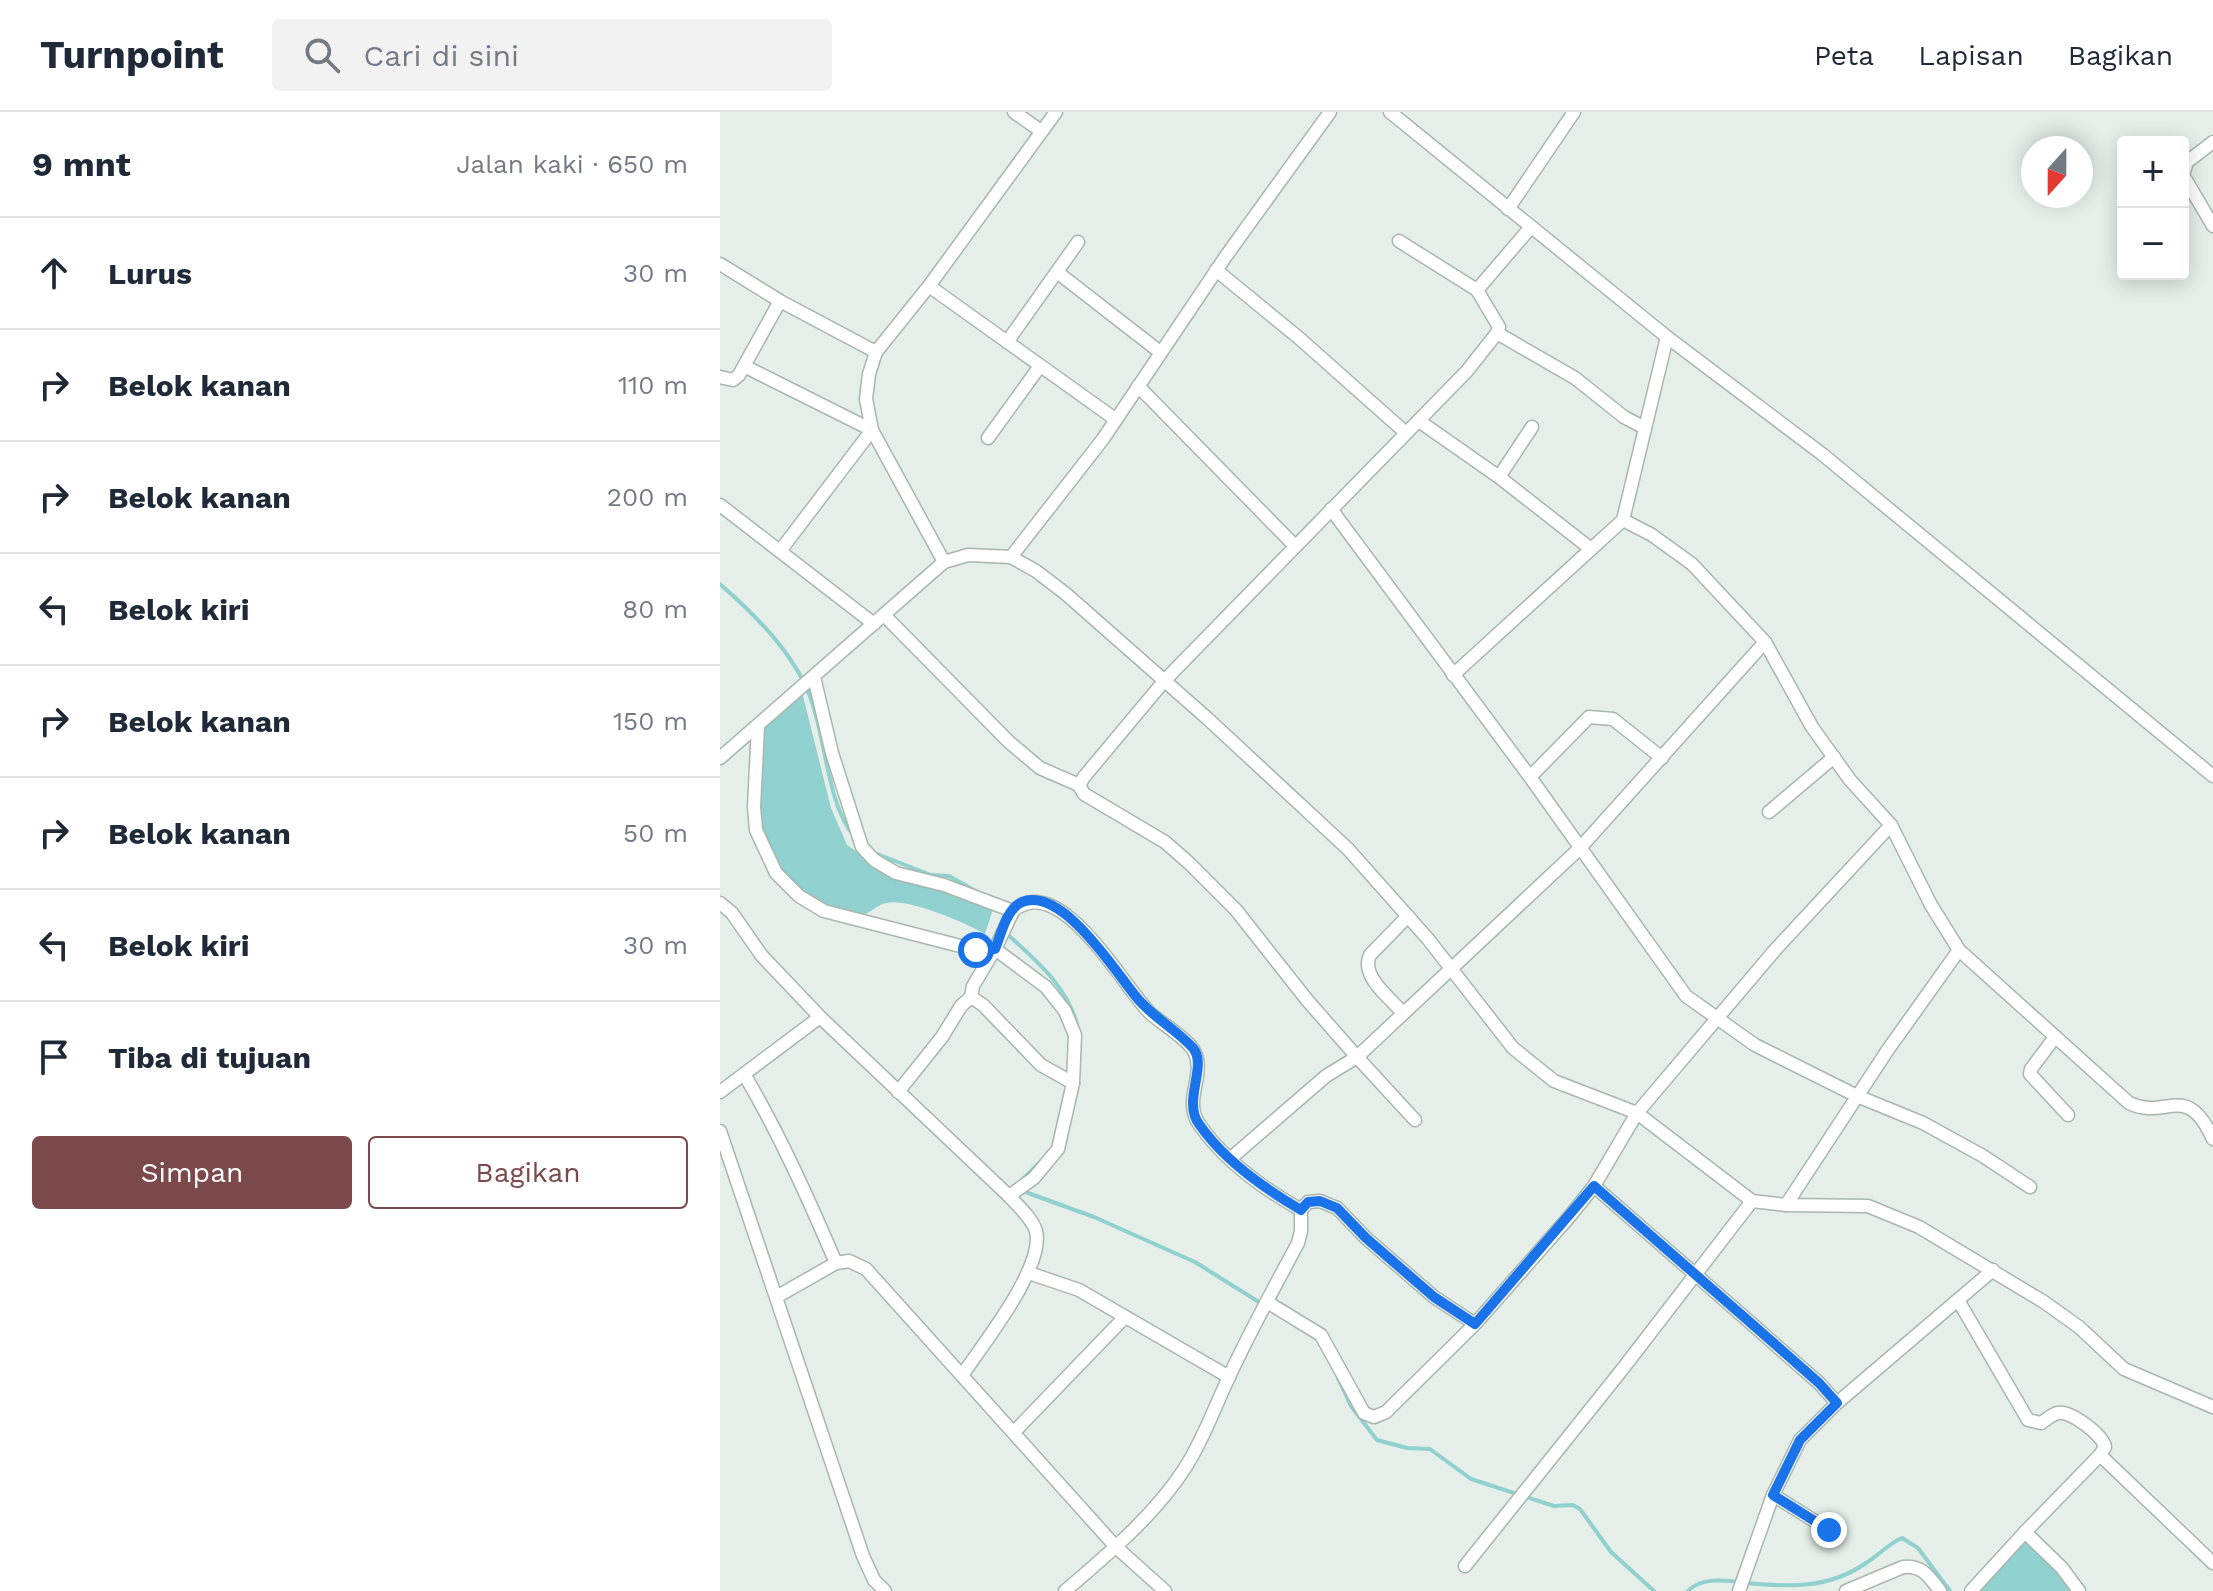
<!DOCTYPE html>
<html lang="id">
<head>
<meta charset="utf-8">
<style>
	body { margin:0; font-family:"Work Sans",sans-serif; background:#f2f2f3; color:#1f2937 }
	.controls { position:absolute; right:24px; top:24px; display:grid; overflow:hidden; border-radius:8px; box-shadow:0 4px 20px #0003 }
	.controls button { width:72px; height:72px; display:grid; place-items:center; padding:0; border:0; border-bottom:2px solid #e0e1e3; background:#fff; color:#1f2937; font:40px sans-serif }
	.compass { position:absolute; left:1301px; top:24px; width:72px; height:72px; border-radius:50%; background:#fff; box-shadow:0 4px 20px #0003; rotate:201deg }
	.stop { position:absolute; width:24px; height:24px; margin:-18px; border:6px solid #1a73e8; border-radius:50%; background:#fff }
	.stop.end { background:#1a73e8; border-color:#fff; box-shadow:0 2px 8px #0008 }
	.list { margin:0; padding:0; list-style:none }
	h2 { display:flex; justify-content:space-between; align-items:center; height:104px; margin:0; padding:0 32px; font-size:34px }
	h2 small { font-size:26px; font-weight:400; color:#747a83 }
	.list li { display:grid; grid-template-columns:52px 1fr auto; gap:24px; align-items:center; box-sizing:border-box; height:112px; padding:0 32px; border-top:2px solid #e0e1e3 }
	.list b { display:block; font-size:30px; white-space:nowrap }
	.list em { font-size:26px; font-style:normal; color:#747a83 }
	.actions { display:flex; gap:16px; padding:24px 32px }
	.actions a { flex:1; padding:18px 0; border:2px solid #7b494c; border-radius:8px; text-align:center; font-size:28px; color:#7b494c }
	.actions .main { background:#7b494c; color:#fff }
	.icon { flex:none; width:44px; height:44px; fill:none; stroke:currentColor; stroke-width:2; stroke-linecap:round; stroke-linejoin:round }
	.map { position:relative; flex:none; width:1493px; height:1479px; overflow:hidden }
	header { display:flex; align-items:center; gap:48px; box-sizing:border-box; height:112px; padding:0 40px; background:#fff; border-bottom:2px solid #e0e1e3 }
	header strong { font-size:38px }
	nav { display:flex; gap:44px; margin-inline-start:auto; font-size:28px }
	.search { width:560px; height:72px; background:#f2f2f3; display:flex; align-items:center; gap:20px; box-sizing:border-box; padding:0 28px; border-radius:8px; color:#747a83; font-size:30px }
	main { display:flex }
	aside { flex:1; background:#fff }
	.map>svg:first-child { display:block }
	.water { fill:#90d0cf }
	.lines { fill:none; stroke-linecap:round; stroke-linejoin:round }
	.stream { stroke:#90d0cf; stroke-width:4 }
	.minor-casing { stroke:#a8b6ae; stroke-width:15 }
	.minor { stroke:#fff; stroke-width:12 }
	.route { stroke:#1a73e8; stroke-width:10 }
</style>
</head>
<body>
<header>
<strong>Turnpoint</strong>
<div class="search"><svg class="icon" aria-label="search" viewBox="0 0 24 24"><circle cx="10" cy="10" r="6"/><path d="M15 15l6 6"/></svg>Cari di sini</div>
<nav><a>Peta</a><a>Lapisan</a><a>Bagikan</a></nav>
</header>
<main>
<aside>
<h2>9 mnt<small>Jalan kaki · 650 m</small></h2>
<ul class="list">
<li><svg class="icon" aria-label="ahead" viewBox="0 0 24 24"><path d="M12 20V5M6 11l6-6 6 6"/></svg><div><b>Lurus</b></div><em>30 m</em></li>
<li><svg class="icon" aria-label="right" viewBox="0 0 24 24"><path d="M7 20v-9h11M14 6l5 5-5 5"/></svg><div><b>Belok kanan</b></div><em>110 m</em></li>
<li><svg class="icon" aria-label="right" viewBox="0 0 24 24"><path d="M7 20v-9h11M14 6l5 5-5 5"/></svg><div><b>Belok kanan</b></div><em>200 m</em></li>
<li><svg class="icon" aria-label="left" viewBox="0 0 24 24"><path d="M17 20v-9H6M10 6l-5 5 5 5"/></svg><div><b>Belok kiri</b></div><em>80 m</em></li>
<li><svg class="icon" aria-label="right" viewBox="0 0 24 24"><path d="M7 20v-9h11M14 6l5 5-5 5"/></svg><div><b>Belok kanan</b></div><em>150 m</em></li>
<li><svg class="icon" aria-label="right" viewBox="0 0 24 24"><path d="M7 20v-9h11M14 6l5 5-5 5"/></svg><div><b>Belok kanan</b></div><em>50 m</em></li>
<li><svg class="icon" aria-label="left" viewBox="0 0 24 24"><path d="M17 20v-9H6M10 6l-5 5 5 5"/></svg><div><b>Belok kiri</b></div><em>30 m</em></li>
<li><svg class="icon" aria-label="arrive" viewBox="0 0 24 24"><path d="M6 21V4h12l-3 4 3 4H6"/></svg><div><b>Tiba di tujuan</b></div></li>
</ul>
<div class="actions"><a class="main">Simpan</a><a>Bagikan</a></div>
</aside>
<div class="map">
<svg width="1493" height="1479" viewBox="0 0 1493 1479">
	<rect width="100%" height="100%" fill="#e5eee8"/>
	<g class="water">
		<path d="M81,576l30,120 16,37 17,12 129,52 -8,25c-19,-11 -77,-36 -99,-31 -7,1 -15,9 -23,12 -11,-3 -24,-4 -36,-9 -27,-9 -60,-50 -66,-77 -8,-33 -1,-72 0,-105z"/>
		<polygon points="1303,1423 1325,1443 1355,1479 1245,1479"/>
	</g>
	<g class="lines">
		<g class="stream">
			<path d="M0,472c34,30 72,67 89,110 17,40 17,109 45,142"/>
			<polyline points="152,740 211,763 229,764 259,781"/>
			<path d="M285,820c30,28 60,51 72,92"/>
			<polyline points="302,1068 318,1052"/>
			<polyline points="303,1077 308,1081 374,1105 475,1150 542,1192"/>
			<polyline points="618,1266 631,1294 657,1328 687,1336 710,1337 751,1367 834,1394 853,1393 860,1397 891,1440 934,1479"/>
			<path d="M1026,1471c43,4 83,6 120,-20 13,-8 22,-19 36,-25l16,10 32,43"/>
			<path d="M968,1479c12,-13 33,-11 50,-9"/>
		</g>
		<g class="minor-casing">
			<g id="minor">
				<polyline points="294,0 321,19"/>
				<polyline points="670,0 947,225 1102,342 1493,664"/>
				<polyline points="1493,30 1467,50 1463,63 1493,114"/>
				<polyline points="788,97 854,0"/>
				<polyline points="811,115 757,178 779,215 777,221 747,259 445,568 364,665 359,673 364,682 445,730 469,751 516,798 587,888 637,945 860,736 1045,530"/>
				<polyline points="679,129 757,178"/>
				<polyline points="0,152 60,189 156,240"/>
				<polyline points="496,158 579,226 686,321"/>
				<polyline points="337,160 440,240"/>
				<polyline points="209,174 395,307"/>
				<polyline points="777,221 855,266 904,305 925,316"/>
				<path d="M947,225l-44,183 29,15 40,29 73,78 47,85 38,53 41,45 40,80 28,45 170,153c38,18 57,-23 84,36"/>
				<polyline points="287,230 358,130"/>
				<polyline points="24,254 152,318 60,439"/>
				<polyline points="0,265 13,268 19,263 60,189"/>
				<polyline points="418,274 575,434"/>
				<polyline points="699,309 779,365 812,315"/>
				<polyline points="268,326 320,254"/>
				<polyline points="779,365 871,437"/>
				<polyline points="0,393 154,512"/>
				<polyline points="611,397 810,665 966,884 1035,933 1137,984 1203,1011 1263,1044 1310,1075"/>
				<polyline points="291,445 383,327 506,144 610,0"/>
				<polyline points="224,450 152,318 146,287 149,262 156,240 209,174 336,0"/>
				<polyline points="164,503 289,630 320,656 359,673"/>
				<polyline points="733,563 903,408"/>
				<path d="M94,565l18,76 30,94 12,13 22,13 48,12 69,26c47,-41 109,74 137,102 12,11 40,27 45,40 10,23 -12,48 4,71 24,35 65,65 102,86v21l-3,12c-24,45 -49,90 -70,136 -14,30 -25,61 -43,89 -31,48 -77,86 -120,123"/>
				<polyline points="38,614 34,695 36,718 56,761 79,784 104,799 256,838 275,837 253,874 251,885 263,893 321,953 353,971"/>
				<polyline points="0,646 224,450 248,443 291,445 316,459 346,482 488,607 628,737 708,827 793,936 834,969 917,1001 1032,1089 1066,1093 1148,1094 1199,1115 1324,1190 1359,1215 1404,1257 1493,1295"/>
				<polyline points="810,665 869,605 893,607 942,646"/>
				<polyline points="1049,700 1114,645"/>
				<path d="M0,791l12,10 30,43 58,61 189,179c9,10 23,22 27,35 9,36 -53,113 -73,143"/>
				<path d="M683,901c-13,-15 -43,-37 -33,-58l38,-39"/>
				<polyline points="1335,925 1311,957 1310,962 1348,1003"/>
				<path d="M24,962c36,61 64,124 92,189"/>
				<polyline points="0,980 100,905"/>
				<polyline points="178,980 222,925 241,894 251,885"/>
				<polyline points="0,1019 143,1444 154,1468 165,1479"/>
				<polyline points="511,1046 606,964 637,945 695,1008"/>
				<polyline points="874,1074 1024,1205 1099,1271 1117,1291"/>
				<polyline points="289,1084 314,1066 338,1037 353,971 355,923 345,899 326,875 275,837 293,799"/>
				<polyline points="1066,1093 1167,939 1239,838"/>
				<polyline points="581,1098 588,1090 600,1089 617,1096 646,1126 714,1185 755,1212"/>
				<polyline points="309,1161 359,1178 509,1265"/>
				<polyline points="58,1184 116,1151 129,1149 146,1157 396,1435 445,1479"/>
				<path d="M1238,1188l70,120 13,3c5,-3 11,-9 17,-10 12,-3 45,22 47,34l-5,8"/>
				<polyline points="547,1190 601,1223 644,1301 654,1305 666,1300 755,1212 850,1104 874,1074 917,1001 1055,838 1171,713"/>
				<polyline points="295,1319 405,1205"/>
				<polyline points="1053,1383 1109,1418"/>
				<polyline points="1305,1420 1380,1343 1493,1451"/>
				<polyline points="745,1454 901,1259 1032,1089"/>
				<polyline points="1019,1479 1053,1383 1080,1328 1117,1291 1273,1158"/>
				<path d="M1126,1479l57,-24c20,-2 26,10 37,24"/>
				<polyline points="1251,1479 1305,1420 1342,1456 1359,1479"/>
			</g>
		</g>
		<use href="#minor" class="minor"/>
	</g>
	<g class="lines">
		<path class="route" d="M256,838l19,-1c6,-14 11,-40 27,-47 41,-16 94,71 116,97 16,19 39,31 55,49 15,18 -11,53 6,76 24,35 66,65 102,86l7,-8 12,-1 17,7 29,30 68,59 41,27 119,-138 150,131 75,66 18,20 -37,37 -27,55 56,35"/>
	</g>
</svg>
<div class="controls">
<button>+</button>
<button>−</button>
</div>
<svg class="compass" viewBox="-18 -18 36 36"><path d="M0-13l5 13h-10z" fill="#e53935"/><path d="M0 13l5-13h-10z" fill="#747a83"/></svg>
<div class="stop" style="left:256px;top:838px"></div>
<div class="stop end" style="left:1109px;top:1418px"></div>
</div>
</main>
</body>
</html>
